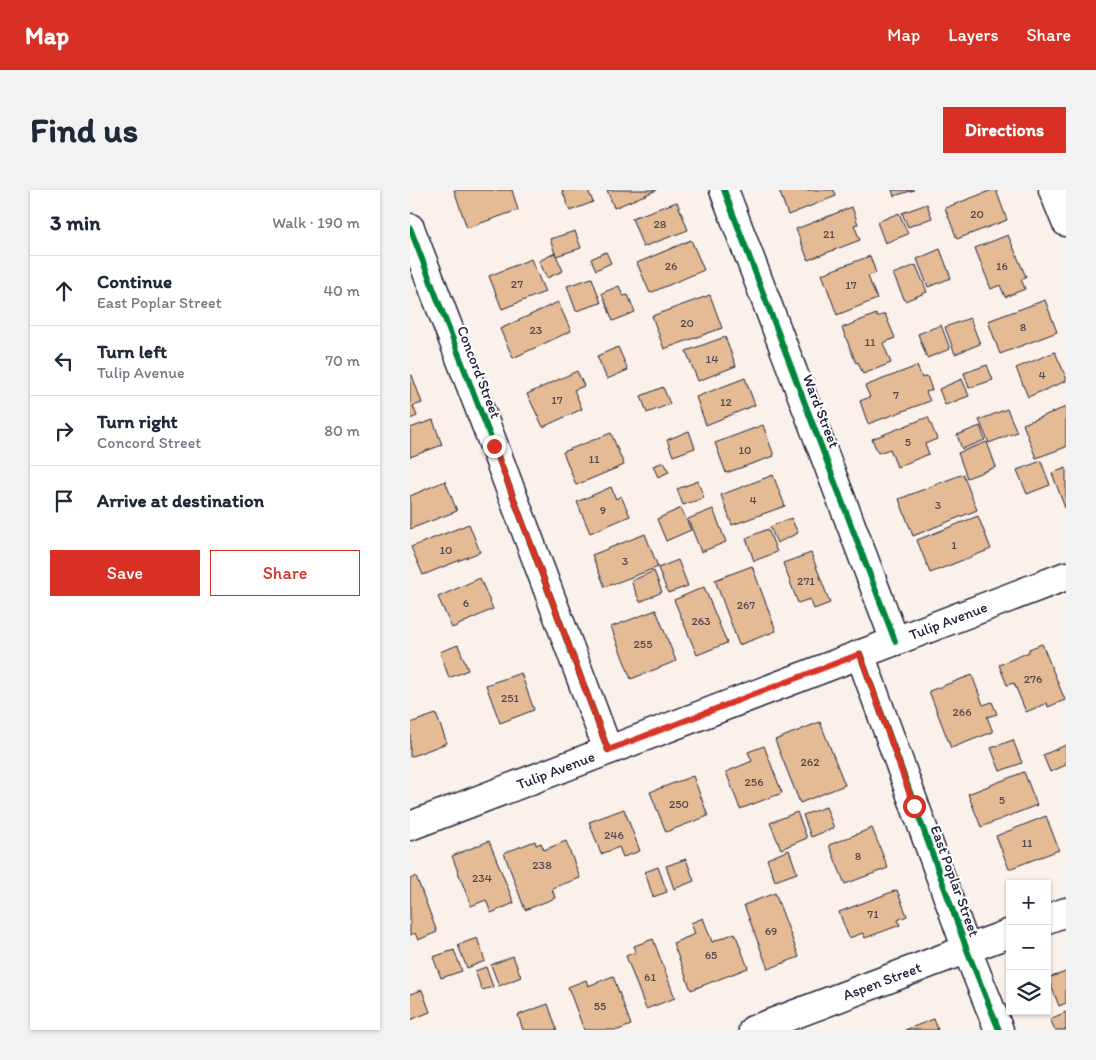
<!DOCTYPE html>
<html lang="en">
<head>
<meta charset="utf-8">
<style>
	body { margin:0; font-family:Itim,sans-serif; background:#f2f2f3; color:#1f2937 }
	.controls { position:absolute; right:15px; bottom:15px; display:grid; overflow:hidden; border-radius:0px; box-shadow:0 1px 4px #0004 }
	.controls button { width:45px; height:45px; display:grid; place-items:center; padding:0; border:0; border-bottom:1px solid #e0e1e3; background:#fff; color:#1f2937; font:25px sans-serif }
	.stop { position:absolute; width:15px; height:15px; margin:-11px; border:4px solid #d93025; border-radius:50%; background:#fff }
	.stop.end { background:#d93025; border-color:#fff; box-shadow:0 1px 5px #0008 }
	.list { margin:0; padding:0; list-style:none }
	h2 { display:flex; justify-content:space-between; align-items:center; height:65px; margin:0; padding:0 20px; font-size:21px }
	h2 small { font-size:16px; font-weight:400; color:#747a83 }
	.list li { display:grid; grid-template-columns:32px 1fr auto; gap:15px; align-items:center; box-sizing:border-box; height:70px; padding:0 20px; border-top:1px solid #e0e1e3 }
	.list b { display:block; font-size:19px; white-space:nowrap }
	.list p { margin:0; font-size:16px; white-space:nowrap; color:#747a83 }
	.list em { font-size:16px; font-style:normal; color:#747a83 }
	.actions { display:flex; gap:10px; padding:15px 20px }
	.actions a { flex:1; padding:11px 0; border:1px solid #d93025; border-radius:0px; text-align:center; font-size:18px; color:#d93025 }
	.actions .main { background:#d93025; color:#fff }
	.icon { flex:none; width:28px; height:28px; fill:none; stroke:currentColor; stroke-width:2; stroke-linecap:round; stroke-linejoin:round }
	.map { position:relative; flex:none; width:656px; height:840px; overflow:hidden; border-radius:0px }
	header { display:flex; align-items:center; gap:30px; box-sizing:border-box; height:70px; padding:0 25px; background:#d93025; color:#fff }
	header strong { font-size:24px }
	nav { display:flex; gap:28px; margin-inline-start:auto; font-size:18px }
	.intro { display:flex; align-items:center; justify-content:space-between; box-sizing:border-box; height:120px; padding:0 30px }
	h1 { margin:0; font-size:35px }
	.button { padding:12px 22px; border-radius:0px; background:#d93025; color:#fff; font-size:18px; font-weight:700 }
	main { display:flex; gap:30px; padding:0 30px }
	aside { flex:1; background:#fff; border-radius:0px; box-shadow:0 1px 4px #0004 }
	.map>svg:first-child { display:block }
	.building { fill:#e4bb94; stroke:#22223b }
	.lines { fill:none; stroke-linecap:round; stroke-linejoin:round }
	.minor-casing { stroke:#22223b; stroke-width:31 }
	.major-casing { stroke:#22223b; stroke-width:31 }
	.minor { stroke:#fff; stroke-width:28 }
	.major { stroke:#fff; stroke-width:28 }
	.cycleway-casing { stroke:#fff; stroke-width:9 }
	.cycleway { stroke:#00873e; stroke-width:6 }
	.route { stroke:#d93025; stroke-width:6 }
	.labels { text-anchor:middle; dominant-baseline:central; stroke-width:4; stroke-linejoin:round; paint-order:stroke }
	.number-label { font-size:12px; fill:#524851 }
	.street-label { font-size:15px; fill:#22223b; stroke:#fff }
</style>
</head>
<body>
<header>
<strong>Map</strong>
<nav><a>Map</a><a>Layers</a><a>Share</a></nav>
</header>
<div class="intro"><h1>Find us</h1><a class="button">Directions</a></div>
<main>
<aside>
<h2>3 min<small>Walk · 190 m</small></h2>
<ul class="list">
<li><svg class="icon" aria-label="ahead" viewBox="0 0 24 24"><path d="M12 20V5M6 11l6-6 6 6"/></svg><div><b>Continue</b><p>East Poplar Street</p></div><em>40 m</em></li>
<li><svg class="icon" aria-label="left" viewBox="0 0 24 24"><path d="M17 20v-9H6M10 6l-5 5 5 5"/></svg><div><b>Turn left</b><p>Tulip Avenue</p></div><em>70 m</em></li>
<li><svg class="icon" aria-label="right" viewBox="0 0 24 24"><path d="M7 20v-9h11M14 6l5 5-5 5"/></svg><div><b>Turn right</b><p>Concord Street</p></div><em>80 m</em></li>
<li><svg class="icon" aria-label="arrive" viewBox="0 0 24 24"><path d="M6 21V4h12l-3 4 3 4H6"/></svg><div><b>Arrive at destination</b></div></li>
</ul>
<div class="actions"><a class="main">Save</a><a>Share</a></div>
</aside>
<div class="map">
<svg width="656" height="840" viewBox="0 0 656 840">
	<rect width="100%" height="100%" fill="#faf1ea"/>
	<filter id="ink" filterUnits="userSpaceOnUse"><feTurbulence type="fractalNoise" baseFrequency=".02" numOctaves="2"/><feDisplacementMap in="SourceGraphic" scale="10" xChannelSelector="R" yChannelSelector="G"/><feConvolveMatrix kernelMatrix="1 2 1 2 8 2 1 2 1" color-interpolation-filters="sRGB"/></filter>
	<g filter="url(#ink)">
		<g class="building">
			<polygon points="44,0 102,0 108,20 57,38"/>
			<polygon points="152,0 178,0 183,12 160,21"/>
			<polygon points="197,0 247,0 204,18"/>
			<polygon points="369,0 424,0 426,6 378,25"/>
			<polygon points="482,0 504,0 484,6"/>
			<polygon points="582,0 586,0 597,30 547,49 535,18"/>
			<polygon points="267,12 278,40 233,57 222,28"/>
			<polygon points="517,14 522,28 498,37 492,23"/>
			<polygon points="442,17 448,34 444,35 450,50 398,70 386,39"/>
			<polygon points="489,23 498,44 475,53 467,32"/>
			<polygon points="165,41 171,58 146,66 140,49"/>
			<polygon points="598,45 616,87 611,89 615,99 595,107 590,95 581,99 565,58"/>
			<polygon points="281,50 294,80 240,103 227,73"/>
			<polygon points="530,59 541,88 518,97 507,69"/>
			<polygon points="196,62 201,73 186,80 181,69"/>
			<polygon points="145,63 153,81 137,88 129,71"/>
			<polygon points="460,66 466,83 458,86 467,109 427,125 412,84"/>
			<polygon points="121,69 135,102 92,119 79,86"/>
			<polygon points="506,75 517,102 495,111 483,84"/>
			<polygon points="182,88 191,113 166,121 157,96"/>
			<polygon points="209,96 213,106 218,105 225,122 203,131 192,103"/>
			<polygon points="300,105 312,138 254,159 242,126"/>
			<polygon points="635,110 647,142 590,164 578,131"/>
			<polygon points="148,112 161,141 103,168 90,139"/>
			<polygon points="466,124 467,127 475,124 485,148 473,153 481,173 453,184 448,172 446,173 432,138"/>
			<polygon points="560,128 570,154 545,164 535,137"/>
			<polygon points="531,135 540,159 517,168 508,144"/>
			<polygon points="315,147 326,176 288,191 276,161"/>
			<polygon points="208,157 218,180 197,189 187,166"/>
			<polygon points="645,162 656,187 656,191 618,207 606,178"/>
			<polygon points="577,175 583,190 559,198 554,183"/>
			<polygon points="507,176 512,188 517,186 522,200 516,202 520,211 458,234 450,211 460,207 455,196"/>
			<polygon points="167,181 174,196 164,200 172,219 133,237 117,204"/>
			<polygon points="2,185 12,213 3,216 7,226 0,229 0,186"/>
			<polygon points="335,188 345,215 296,235 286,207"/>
			<polygon points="552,189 559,206 535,215 529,199"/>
			<polygon points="253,197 260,214 237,223 231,206"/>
			<polygon points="656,217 656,257 626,268 613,234"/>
			<polygon points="597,219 607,242 579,253 569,230"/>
			<polygon points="518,227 527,249 515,254 519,264 487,277 480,259 468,263 462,249"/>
			<polygon points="23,230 32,255 0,267 0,238"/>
			<polygon points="353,235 364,266 316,283 305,253"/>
			<polygon points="570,236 575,250 552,259 547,245"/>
			<polygon points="279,241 285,258 263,266 257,250"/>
			<polygon points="201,243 214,275 166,295 153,262"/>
			<polygon points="577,252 586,277 557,288 548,263"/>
			<polygon points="631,271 640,295 617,304 607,280"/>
			<polygon points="254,272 259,282 248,287 243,276"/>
			<polygon points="656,278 656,318 655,318 642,283"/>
			<polygon points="553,284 567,320 503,346 489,309"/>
			<polygon points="363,285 375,316 322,335 311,305"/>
			<polygon points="35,291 47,321 0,339 0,306"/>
			<polygon points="288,291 294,308 273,315 267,299"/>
			<polygon points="201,297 206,309 211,306 220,326 180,343 167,312"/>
			<polygon points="271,318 281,340 256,351 247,329"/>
			<polygon points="303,319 316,352 291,362 278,329"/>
			<polygon points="568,326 581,359 520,383 507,350"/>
			<polygon points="381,328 388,343 367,353 360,337"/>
			<polygon points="59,334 70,362 13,385 1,357"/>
			<polygon points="358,339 367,362 344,371 336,348"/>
			<polygon points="235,344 248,377 195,397 182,365"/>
			<polygon points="401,363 420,413 404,419 400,409 388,413 373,373"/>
			<polygon points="268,370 278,396 258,403 248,378"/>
			<polygon points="342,376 366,441 329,455 305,390"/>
			<polygon points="244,381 252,402 230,412 221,391"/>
			<polygon points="70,388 83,419 42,438 28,407"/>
			<polygon points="294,397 317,453 287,465 264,410"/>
			<polygon points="246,420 266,471 221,489 201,437"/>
			<polygon points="632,454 655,510 638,517 637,513 616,522 604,493 597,495 589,475 619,462 619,459"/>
			<polygon points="48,455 58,480 39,488 30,462"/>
			<polygon points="111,483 124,520 90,533 76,495"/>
			<polygon points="562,485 573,515 582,512 587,524 577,527 583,542 541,558 519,501"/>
			<polygon points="26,524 37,553 0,567 0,533"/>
			<polygon points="410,532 435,595 390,613 365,550"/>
			<polygon points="603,550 612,573 590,581 581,558"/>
			<polygon points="656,555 656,575 640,582 633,565"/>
			<polygon points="354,556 372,603 330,619 316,582 342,571 338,562"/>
			<polygon points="614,582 627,615 571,637 558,604"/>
			<polygon points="283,586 298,626 256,642 240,602"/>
			<polygon points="416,617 424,638 401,647 393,625"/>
			<polygon points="214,619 230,661 213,667 209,657 191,664 179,632"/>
			<polygon points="387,622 397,648 371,659 360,633"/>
			<polygon points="636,626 649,660 599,679 586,646"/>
			<polygon points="462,638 478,678 435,694 419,655"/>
			<polygon points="79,651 104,713 81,723 76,710 61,716 42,666"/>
			<polygon points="125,651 126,655 131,653 134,660 156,651 170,688 142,698 145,708 115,720 94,663"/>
			<polygon points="379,660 387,683 365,691 357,669"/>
			<polygon points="276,669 284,691 264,699 256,676"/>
			<polygon points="248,677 257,702 243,707 235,682"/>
			<polygon points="6,686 27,742 8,750 5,743 0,745 0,689"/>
			<polygon points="487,700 497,726 488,730 490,735 455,748 453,743 439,748 429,722"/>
			<polygon points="365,703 389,767 358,779 334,715"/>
			<polygon points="293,728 302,752 325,743 338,778 281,800 263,753 285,744 281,733"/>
			<polygon points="67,748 75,771 57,778 48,755"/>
			<polygon points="243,749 265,808 236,819 216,766 226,762 224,756"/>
			<polygon points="44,760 52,781 31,788 23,767"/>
			<polygon points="103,766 111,787 89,796 81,775"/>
			<polygon points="76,777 83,797 72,800 65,781"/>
			<polygon points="656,782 656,813 649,816 638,788"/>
			<polygon points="203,786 221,835 208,840 174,840 158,797 176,790 178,796"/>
			<polygon points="12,800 20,822 0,830 0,804"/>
			<polygon points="138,814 147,840 113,840 108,825"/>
			<polygon points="656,822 656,840 645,840 640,829"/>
			<polygon points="524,829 528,840 495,840"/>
		</g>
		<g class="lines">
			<g class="minor-casing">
				<g id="minor">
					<polyline points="314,0 485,451"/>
					<polyline points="643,0 656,32"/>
					<polyline points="0,38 84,256 198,560"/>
					<polyline points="450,464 557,760 589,840"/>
					<polyline points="637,729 656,722"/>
					<path id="s1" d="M343,840l257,-97"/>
				</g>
			</g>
			<g class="major-casing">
				<g id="major">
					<path id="s2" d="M0,636l656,-250"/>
				</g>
			</g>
			<use href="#minor" class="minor"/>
			<use href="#major" class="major"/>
			<g class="cycleway-casing">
				<g id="cycleway">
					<polyline points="314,0 485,451"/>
					<polyline points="0,38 84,256 198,560"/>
					<polyline points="450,464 557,760 589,840"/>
				</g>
			</g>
			<use href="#cycleway" class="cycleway"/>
		</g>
	</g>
	<g class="lines" filter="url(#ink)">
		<polyline class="route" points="84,256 198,560 450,464 504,616"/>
	</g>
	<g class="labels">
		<g class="number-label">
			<text x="567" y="24">20</text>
			<text x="250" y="34">28</text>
			<text x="419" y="44">21</text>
			<text x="261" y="76">26</text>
			<text x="592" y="76">16</text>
			<text x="107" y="94">27</text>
			<text x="441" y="95">17</text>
			<text x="277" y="133">20</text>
			<text x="613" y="137">8</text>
			<text x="126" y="140">23</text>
			<text x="460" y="152">11</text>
			<text x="302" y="169">14</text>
			<text x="632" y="185">4</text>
			<text x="486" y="205">7</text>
			<text x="147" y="210">17</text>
			<text x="316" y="212">12</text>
			<text x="498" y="252">5</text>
			<text x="335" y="260">10</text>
			<text x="184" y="269">11</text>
			<text x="343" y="310">4</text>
			<text x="528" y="315">3</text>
			<text x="193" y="320">9</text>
			<text x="544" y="355">1</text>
			<text x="36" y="360">10</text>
			<text x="215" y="371">3</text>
			<text x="396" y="391">271</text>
			<text x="56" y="413">6</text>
			<text x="336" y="415">267</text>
			<text x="291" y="431">263</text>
			<text x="233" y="454">255</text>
			<text x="623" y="489">276</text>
			<text x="100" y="508">251</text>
			<text x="552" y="522">266</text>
			<text x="400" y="572">262</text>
			<text x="344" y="592">256</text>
			<text x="592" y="610">5</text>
			<text x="269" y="614">250</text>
			<text x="204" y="645">246</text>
			<text x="617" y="653">11</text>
			<text x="448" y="666">8</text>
			<text x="132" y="675">238</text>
			<text x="72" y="688">234</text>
			<text x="463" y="724">71</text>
			<text x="361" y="741">69</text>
			<text x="301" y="765">65</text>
			<text x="240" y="787">61</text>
			<text x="190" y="816">55</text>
		</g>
		<g class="street-label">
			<text transform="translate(69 182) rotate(69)">Concord Street</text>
			<text transform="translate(411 221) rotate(69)">Ward Street</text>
			<text stroke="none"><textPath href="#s2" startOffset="576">Tulip Avenue</textPath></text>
			<text stroke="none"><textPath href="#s2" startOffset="156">Tulip Avenue</textPath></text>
			<text transform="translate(545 691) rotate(70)">East Poplar Street</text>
			<text stroke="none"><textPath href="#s1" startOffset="138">Aspen Street</textPath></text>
		</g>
	</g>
</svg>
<div class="controls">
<button>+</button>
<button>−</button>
<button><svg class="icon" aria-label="layers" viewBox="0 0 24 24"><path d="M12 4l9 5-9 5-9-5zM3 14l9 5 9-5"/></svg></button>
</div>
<div class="stop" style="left:504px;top:616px"></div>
<div class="stop end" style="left:84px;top:256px"></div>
</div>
</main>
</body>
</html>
